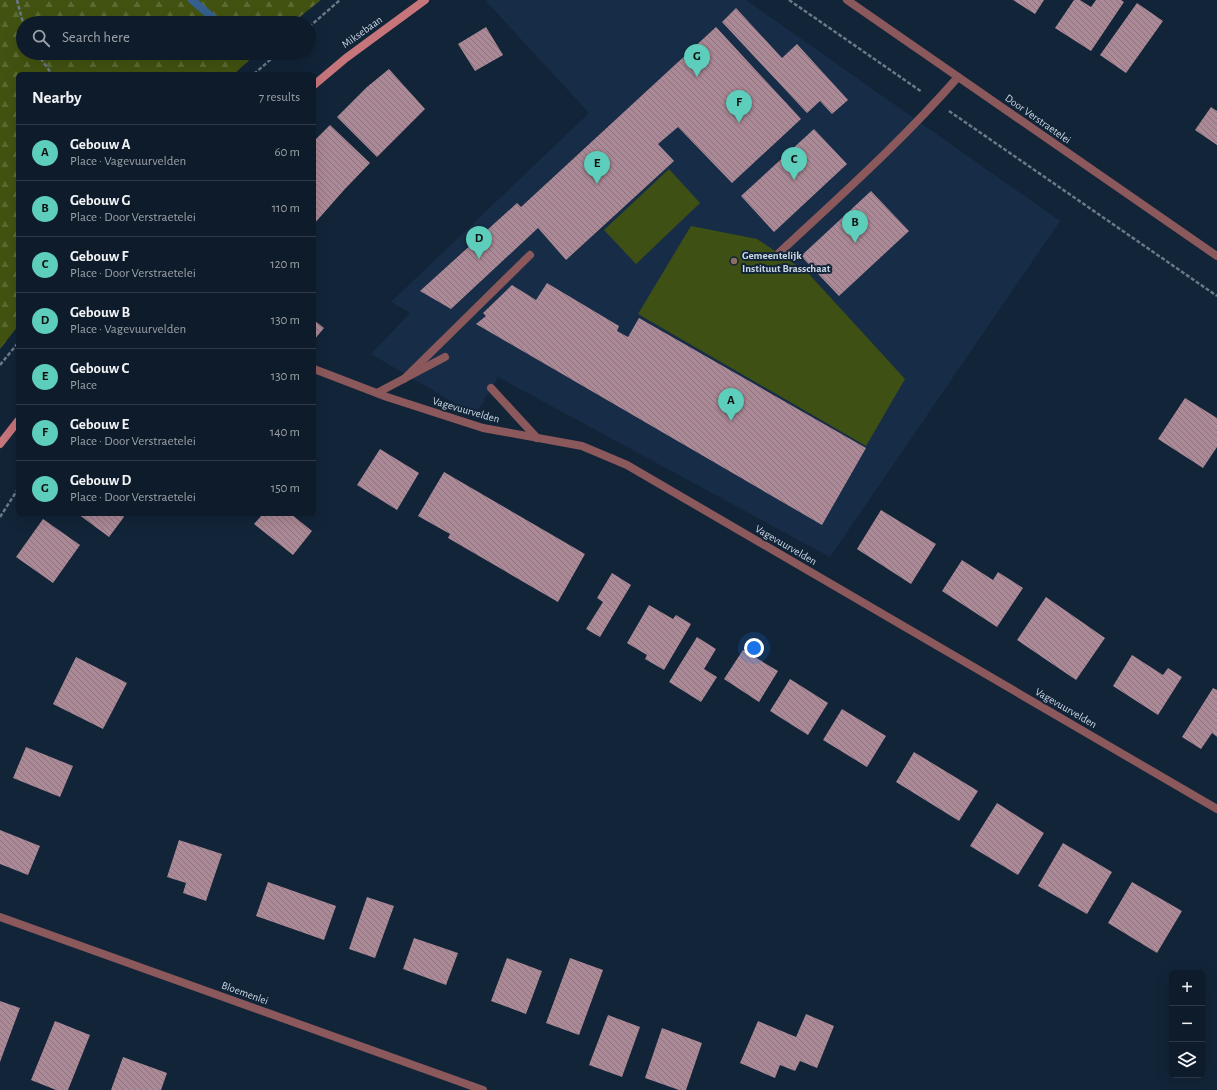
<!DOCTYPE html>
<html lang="en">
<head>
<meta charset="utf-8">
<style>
	body { margin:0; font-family:"Alegreya Sans",sans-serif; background:#172432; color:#f1f3f6 }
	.controls { position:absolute; right:12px; bottom:12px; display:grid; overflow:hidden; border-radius:6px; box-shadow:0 4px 16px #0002 }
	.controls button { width:36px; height:36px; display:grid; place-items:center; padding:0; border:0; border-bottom:1px solid #2e3947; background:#0e1b2a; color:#f1f3f6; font:20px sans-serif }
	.you { position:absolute; left:754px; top:648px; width:14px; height:14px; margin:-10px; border:3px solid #fff; border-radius:50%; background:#1a73e8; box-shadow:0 0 0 6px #1a73e833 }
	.badge { display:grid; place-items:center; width:26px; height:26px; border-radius:50%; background:#5ccebb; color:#111; font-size:13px; font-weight:700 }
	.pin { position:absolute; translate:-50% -33px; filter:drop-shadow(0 1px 2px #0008) }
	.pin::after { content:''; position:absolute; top:21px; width:14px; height:12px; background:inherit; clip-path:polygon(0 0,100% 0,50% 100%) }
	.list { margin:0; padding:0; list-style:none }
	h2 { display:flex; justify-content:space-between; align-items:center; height:52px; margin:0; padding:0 16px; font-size:17px }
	h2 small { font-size:13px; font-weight:400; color:#9ba1a8 }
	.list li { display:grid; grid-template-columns:26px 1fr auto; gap:12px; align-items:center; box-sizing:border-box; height:56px; padding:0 16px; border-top:1px solid #2e3947 }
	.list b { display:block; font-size:15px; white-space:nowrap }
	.list p { margin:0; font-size:13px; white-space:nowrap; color:#9ba1a8 }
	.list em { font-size:13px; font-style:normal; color:#9ba1a8 }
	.icon { flex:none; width:22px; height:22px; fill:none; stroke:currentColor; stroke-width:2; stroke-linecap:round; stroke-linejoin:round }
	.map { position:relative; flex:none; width:1217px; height:1090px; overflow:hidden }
	.search { position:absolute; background:#0e1b2a; box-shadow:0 4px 16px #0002; left:16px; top:16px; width:300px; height:44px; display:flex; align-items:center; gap:10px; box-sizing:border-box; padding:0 14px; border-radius:22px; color:#9ba1a8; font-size:15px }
	.panel { position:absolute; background:#0e1b2a; box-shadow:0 4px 16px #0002; left:16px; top:72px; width:300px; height:444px; border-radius:6px }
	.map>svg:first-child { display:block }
	.built { fill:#172d47 }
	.forest { fill:url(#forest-firs) }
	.pitch { fill:#3f5014 }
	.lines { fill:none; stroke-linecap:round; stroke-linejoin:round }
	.stream { stroke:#345f8f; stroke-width:8 }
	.building { fill:url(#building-back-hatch) }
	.path { stroke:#697989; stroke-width:2.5; stroke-dasharray:4 2; stroke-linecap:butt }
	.service { stroke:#8b585b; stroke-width:8 }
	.minor { stroke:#8b585b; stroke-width:8 }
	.secondary { stroke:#c6757b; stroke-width:8 }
	.education-dot { fill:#8d6e63; stroke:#122438; stroke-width:1.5 }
	.labels { text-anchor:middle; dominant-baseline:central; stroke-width:4; stroke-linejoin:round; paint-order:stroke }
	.street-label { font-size:11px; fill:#ccd8e5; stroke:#122438 }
	.poi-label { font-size:11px; font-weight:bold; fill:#ccd8e5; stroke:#122438; text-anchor:start }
</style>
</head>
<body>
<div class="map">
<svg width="1217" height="1090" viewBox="0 0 1217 1090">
	<defs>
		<pattern id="forest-firs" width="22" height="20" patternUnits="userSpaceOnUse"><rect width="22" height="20" fill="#425311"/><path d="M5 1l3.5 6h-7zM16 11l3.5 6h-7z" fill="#5c6b34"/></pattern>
		<pattern id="building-back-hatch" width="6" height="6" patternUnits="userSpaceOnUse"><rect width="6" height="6" fill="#ac8996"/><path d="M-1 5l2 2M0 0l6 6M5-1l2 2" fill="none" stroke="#8b737e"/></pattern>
	</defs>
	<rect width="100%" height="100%" fill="#122438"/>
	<polygon class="built" points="488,0 746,0 1060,221 830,557 498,377 475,415 371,354 410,313 391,302 589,113 486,1"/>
	<polygon class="forest" points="0,0 321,0 292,23 23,23 23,53 257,53 234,74 18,74 18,326 0,349"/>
	<g class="pitch">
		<polygon points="669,169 700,203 636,264 604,230"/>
		<polygon points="691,226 757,239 808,273 905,379 866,446 638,314"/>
	</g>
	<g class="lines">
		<polyline class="stream" points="192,0 219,23"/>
	</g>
	<g class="building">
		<polygon points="1013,0 1044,0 1035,14"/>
		<polygon points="1074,0 1080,0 1091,7 1096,0 1121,0 1124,2 1091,51 1055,28"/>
		<polygon points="1137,3 1163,21 1126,73 1100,55"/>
		<polygon points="736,8 782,58 797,44 848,100 832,114 820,101 807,113 722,22"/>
		<polygon points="486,27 503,55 475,71 458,44"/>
		<polygon points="716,27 801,119 732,183 678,127 658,144 674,161 566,260 538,228 451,309 420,291 517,203 521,207"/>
		<polygon points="389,69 425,109 377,157 337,117 367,87"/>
		<polygon points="1211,107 1217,111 1217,145 1195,130"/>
		<polygon points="330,125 370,163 344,190 314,224 314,141"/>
		<polygon points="814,129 847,164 774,232 741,196"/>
		<polygon points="871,191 909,231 839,296 801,256"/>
		<polygon points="547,283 619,326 617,331 628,337 639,318 866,448 822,525 476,324 486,316 483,313 512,285 536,300"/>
		<polygon points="314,320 324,328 314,340"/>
		<polygon points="1185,398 1217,418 1217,447 1203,468 1158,439"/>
		<polygon points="380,449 419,473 397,510 357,485"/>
		<polygon points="444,472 585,554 558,602 448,538 450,534 418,516"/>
		<polygon points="881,510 936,544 911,584 857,549"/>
		<polygon points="78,514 120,514 124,517 109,537"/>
		<polygon points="263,514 291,514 312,531 293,555 254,524"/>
		<polygon points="43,519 80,545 53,583 16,557"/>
		<polygon points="962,560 993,580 998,572 1023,588 997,627 942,591"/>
		<polygon points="612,573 631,585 600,637 586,629 603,602 597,598"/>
		<polygon points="1046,597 1105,638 1076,680 1017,640"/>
		<polygon points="649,605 673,619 676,615 691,624 664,670 645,659 647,655 627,643"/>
		<polygon points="697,637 716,649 704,669 717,677 701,702 669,682"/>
		<polygon points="743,650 778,671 759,702 724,679"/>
		<polygon points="1132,655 1163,675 1168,668 1182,677 1158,715 1113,686"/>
		<polygon points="76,657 127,683 103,729 53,704"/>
		<polygon points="790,679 828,703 808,735 770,711"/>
		<polygon points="1213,688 1217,690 1217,737 1212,733 1201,749 1182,737"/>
		<polygon points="842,709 886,736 867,767 823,740"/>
		<polygon points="26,747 73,766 60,797 13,778"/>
		<polygon points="914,752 978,791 959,821 896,782"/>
		<polygon points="997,803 1044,833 1018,875 970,846"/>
		<polygon points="0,830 40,846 28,875 0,864"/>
		<polygon points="179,840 222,854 206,901 183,893 186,883 167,877"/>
		<polygon points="1063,843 1112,872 1087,914 1038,886"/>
		<polygon points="268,882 336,906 324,940 256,916"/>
		<polygon points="1132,882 1182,911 1157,953 1108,923"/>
		<polygon points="367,897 394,906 375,958 349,949"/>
		<polygon points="414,938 458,953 446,985 403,969"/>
		<polygon points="507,958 542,971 526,1014 491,1001"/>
		<polygon points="570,958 603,970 579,1035 546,1023"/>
		<polygon points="0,1001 20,1008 0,1062"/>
		<polygon points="806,1014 834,1026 817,1068 800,1061 795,1071 780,1065 775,1078 740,1063 758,1021 796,1037"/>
		<polygon points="608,1015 640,1027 622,1077 589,1065"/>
		<polygon points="55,1021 90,1035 68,1090 56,1090 31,1080"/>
		<polygon points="662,1028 702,1043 686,1090 679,1090 645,1078"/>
		<polygon points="123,1057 167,1073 161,1090 111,1090"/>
	</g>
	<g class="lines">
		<g class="path">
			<polyline points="17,0 23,23"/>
			<polyline points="789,0 922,92"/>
			<polyline points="309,27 340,0"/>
			<polyline points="38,53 43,62 52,74"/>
			<polyline points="254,74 278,53"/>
			<polyline points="949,111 1217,296"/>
			<polyline points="0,365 18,343"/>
			<polyline points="0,517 18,489"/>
		</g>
		<g class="service">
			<path d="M779,253c61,-57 124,-113 179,-176"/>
			<polyline points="404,379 530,255"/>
			<polyline points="491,388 537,438"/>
			<polyline points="377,393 445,357"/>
		</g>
		<g class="minor">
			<polyline points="847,0 1217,256"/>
			<polyline points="314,369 387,397 483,428 582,446 627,465 1217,809"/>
			<polyline points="0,917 483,1090"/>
		</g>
		<g class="secondary">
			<polyline points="314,85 346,58 425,0"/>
			<polyline points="0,444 18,421"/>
		</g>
	</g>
	<circle class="education-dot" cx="734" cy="261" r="4"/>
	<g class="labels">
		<g class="street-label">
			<text transform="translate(362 32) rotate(-36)">Miksebaan</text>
			<text transform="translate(1038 119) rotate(35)">Door Verstraetelei</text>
			<text transform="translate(466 410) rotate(16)">Vagevuurvelden</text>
			<text transform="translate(786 545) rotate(30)">Vagevuurvelden</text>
			<text transform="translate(1066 708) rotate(30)">Vagevuurvelden</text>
			<text transform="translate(245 993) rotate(20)">Bloemenlei</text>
		</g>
		<g class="poi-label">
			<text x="742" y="255">Gemeentelijk<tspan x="742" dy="13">Instituut Brasschaat</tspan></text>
		</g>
	</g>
</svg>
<div class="controls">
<button>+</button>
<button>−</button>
<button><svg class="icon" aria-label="layers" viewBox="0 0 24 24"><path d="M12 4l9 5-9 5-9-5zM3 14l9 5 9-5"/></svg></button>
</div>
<div class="you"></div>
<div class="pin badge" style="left:731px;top:421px">A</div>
<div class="pin badge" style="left:855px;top:243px">B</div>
<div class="pin badge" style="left:794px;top:180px">C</div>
<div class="pin badge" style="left:479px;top:259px">D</div>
<div class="pin badge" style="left:597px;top:184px">E</div>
<div class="pin badge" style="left:739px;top:123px">F</div>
<div class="pin badge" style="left:697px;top:77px">G</div>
<div class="search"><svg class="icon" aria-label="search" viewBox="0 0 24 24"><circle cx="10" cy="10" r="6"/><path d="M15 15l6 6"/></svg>Search here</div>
<section class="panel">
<h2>Nearby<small>7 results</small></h2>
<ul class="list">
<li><span class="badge">A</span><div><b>Gebouw A</b><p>Place · Vagevuurvelden</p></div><em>60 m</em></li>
<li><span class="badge">B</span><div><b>Gebouw G</b><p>Place · Door Verstraetelei</p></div><em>110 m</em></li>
<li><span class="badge">C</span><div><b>Gebouw F</b><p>Place · Door Verstraetelei</p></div><em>120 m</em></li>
<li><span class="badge">D</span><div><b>Gebouw B</b><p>Place · Vagevuurvelden</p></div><em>130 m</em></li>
<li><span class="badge">E</span><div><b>Gebouw C</b><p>Place</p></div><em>130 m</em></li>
<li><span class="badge">F</span><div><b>Gebouw E</b><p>Place · Door Verstraetelei</p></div><em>140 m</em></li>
<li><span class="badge">G</span><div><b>Gebouw D</b><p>Place · Door Verstraetelei</p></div><em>150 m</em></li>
</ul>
</section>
</div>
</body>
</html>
